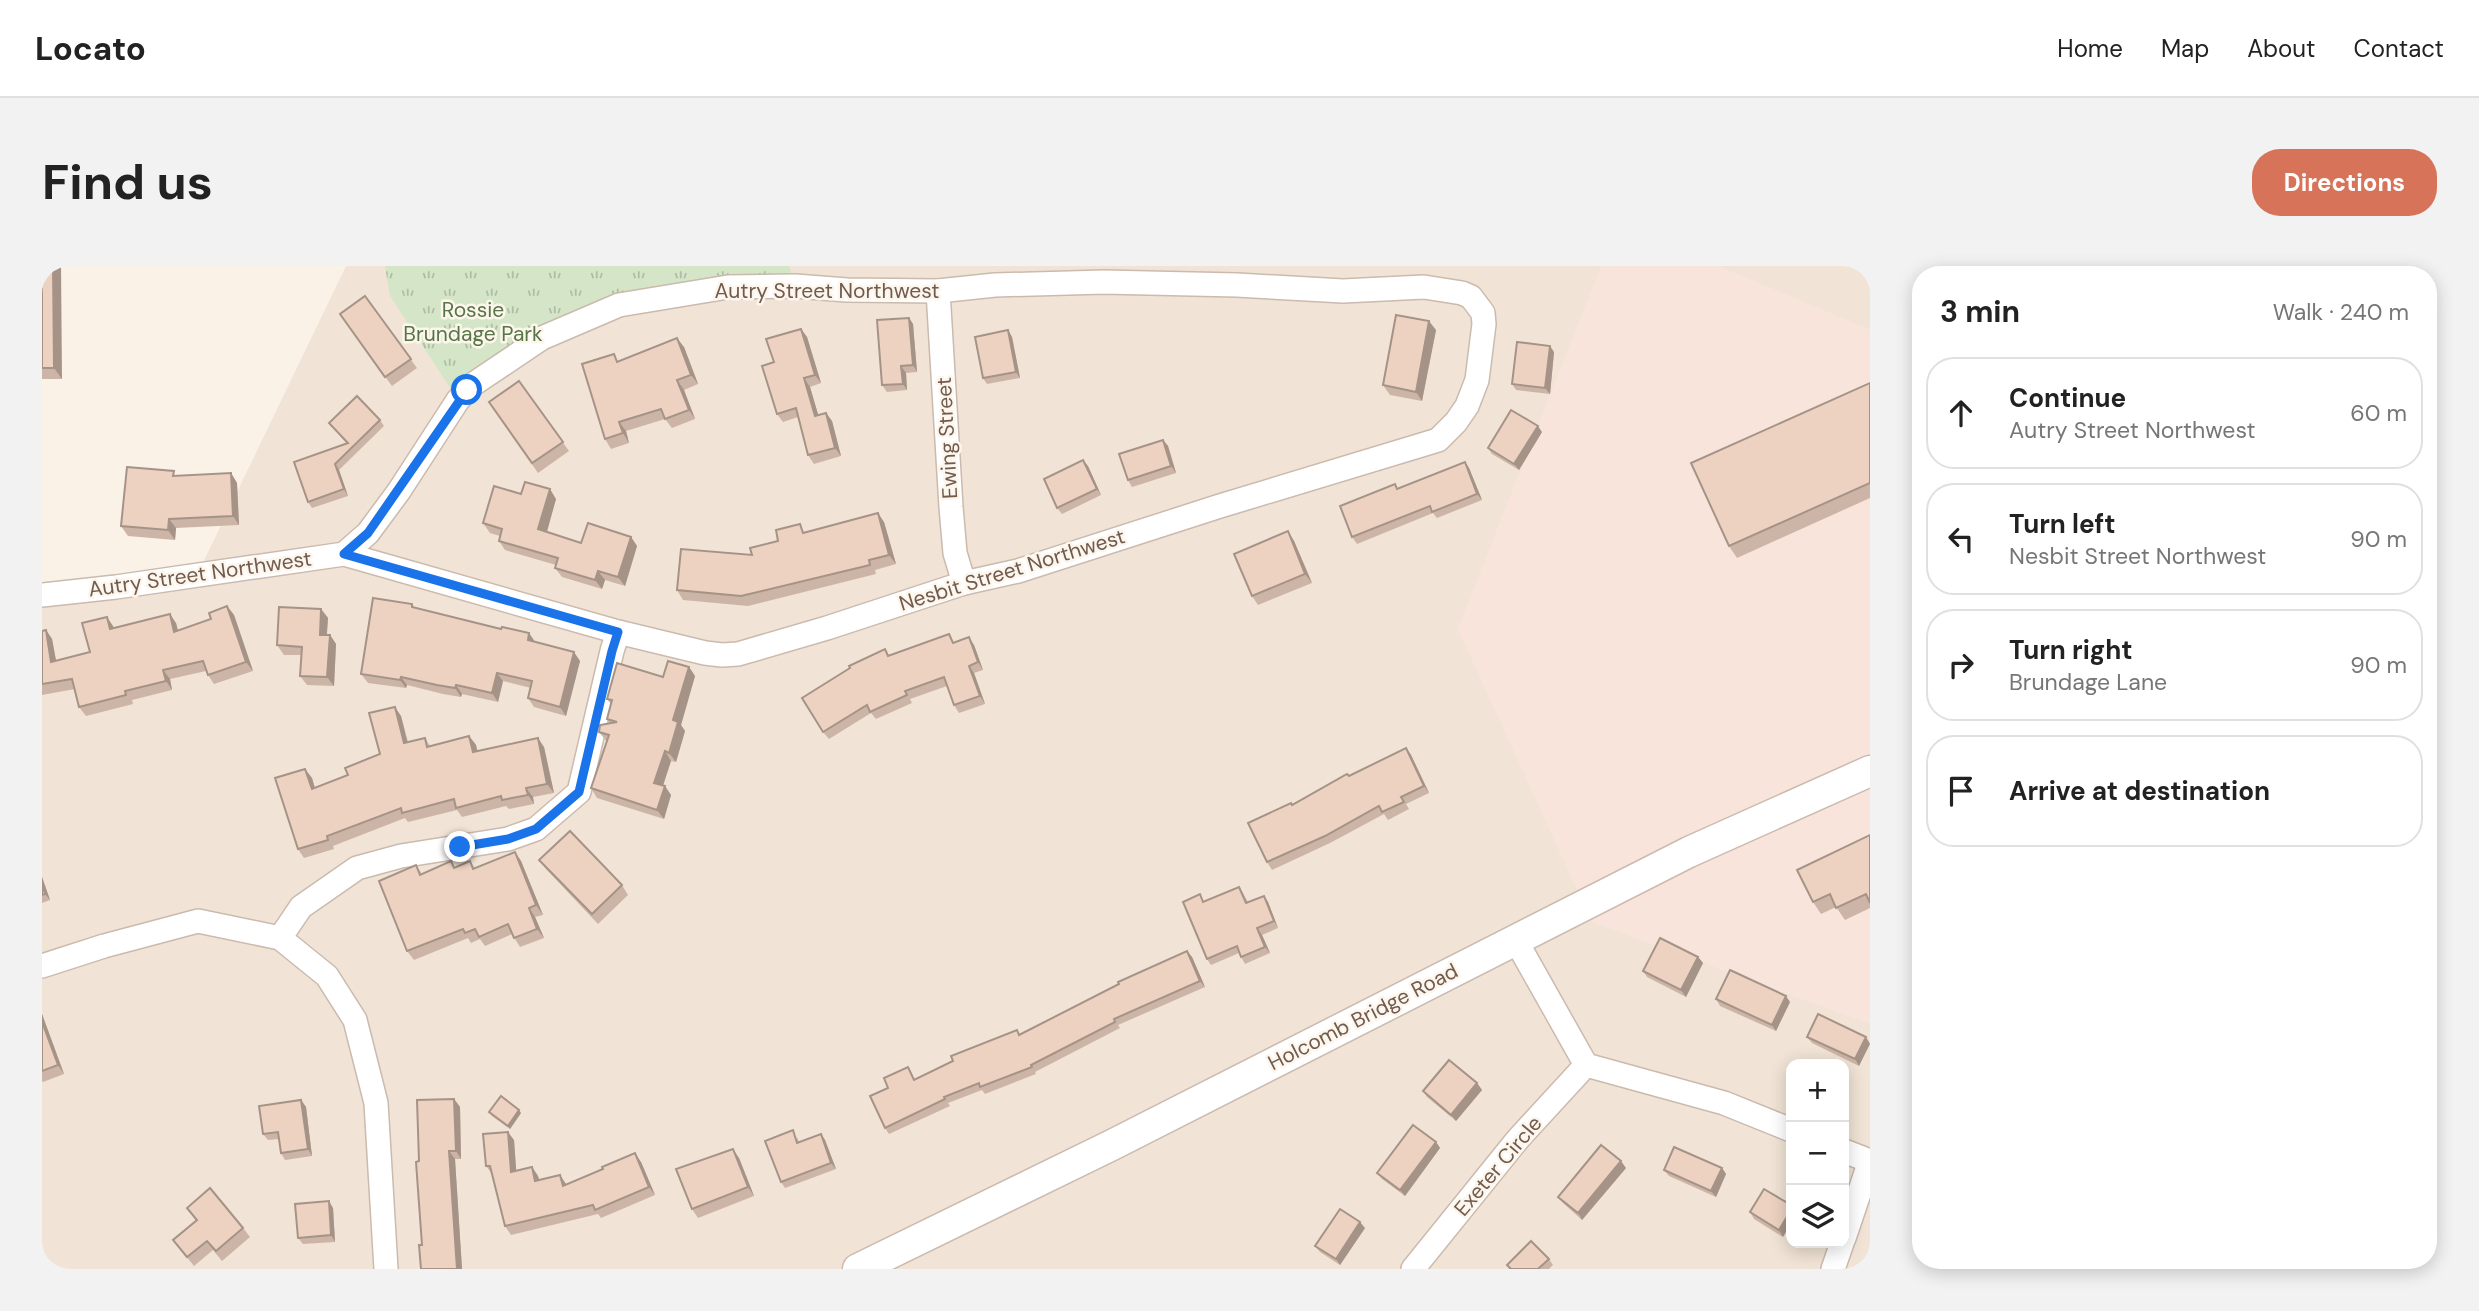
<!DOCTYPE html>
<html lang="en">
<head>
<meta charset="utf-8">
<style>
	body { margin:0; font-family:"DM Sans",sans-serif; background:#f2f2f2; color:#222 }
	.controls { position:absolute; right:21px; bottom:21px; display:grid; overflow:hidden; border-radius:14px; box-shadow:0 4px 18px #0003 }
	.controls button { width:63px; height:63px; display:grid; place-items:center; padding:0; border:0; border-bottom:2px solid #e0e0e0; background:#fff; color:#222; font:35px sans-serif }
	.stop { position:absolute; width:21px; height:21px; margin:-16px; border:5px solid #1a73e8; border-radius:50%; background:#fff }
	.stop.end { background:#1a73e8; border-color:#fff; box-shadow:0 2px 7px #0008 }
	.list { margin:0; padding:0; list-style:none }
	h2 { display:flex; justify-content:space-between; align-items:center; height:91px; margin:0; padding:0 28px; font-size:30px }
	h2 small { font-size:23px; font-weight:400; color:#767676 }
	.list li { display:grid; grid-template-columns:46px 1fr auto; gap:21px; align-items:center; box-sizing:border-box; height:112px; margin:0 14px 14px; padding:0 14px; border:2px solid #e0e0e0; border-radius:28px }
	.list b { display:block; font-size:26px; white-space:nowrap }
	.list p { margin:0; font-size:23px; white-space:nowrap; color:#767676 }
	.list em { font-size:23px; font-style:normal; color:#767676 }
	.icon { flex:none; width:38px; height:38px; fill:none; stroke:currentColor; stroke-width:2; stroke-linecap:round; stroke-linejoin:round }
	.map { position:relative; flex:none; width:1828px; height:1003px; overflow:hidden; border-radius:28px }
	header { display:flex; align-items:center; gap:42px; box-sizing:border-box; height:98px; padding:0 35px; background:#fff; border-bottom:2px solid #e0e0e0 }
	header strong { font-size:33px }
	nav { display:flex; gap:38px; margin-inline-start:auto; font-size:24px }
	.intro { display:flex; align-items:center; justify-content:space-between; box-sizing:border-box; height:168px; padding:0 42px }
	h1 { margin:0; font-size:49px }
	.button { padding:18px 32px; border-radius:28px; background:#d77359; color:#fff; font-size:24px; font-weight:700 }
	main { display:flex; gap:42px; padding:0 42px }
	aside { flex:1; background:#fff; border-radius:28px; box-shadow:0 4px 18px #0003 }
	.map>svg:first-child { display:block }
	.residential { fill:#f1e4d6; fill-rule:evenodd }
	.commercial { fill:#f9e4dc }
	.grass { fill:url(#grass-tufts) }
	.lines { fill:none; stroke-linecap:round; stroke-linejoin:round }
	.minor-casing { stroke:#cbbaae; stroke-width:26 }
	.tertiary-casing { stroke:#cbbaae; stroke-width:33 }
	.minor { stroke:#fff; stroke-width:23 }
	.tertiary { stroke:#fff; stroke-width:30 }
	.wall { fill:#ccb5a6 }
	.shaded-wall { fill:#a69387 }
	.building { fill:#edd2c1; stroke:#a69387; stroke-width:2 }
	.route { stroke:#1a73e8; stroke-width:9 }
	.labels { text-anchor:middle; dominant-baseline:central; stroke-width:5; stroke-linejoin:round; paint-order:stroke }
	.street-label { font-size:21px; fill:#715a4e; stroke:#fdf6ed }
	.park-label { font-size:21px; fill:#567647; stroke:#fdf6ed }
</style>
</head>
<body>
<header>
<strong>Locato</strong>
<nav><a>Home</a><a>Map</a><a>About</a><a>Contact</a></nav>
</header>
<div class="intro"><h1>Find us</h1><a class="button">Directions</a></div>
<main>
<div class="map">
<svg width="1828" height="1003" viewBox="0 0 1828 1003">
	<defs>
		<pattern id="grass-tufts" width="24" height="20" patternUnits="userSpaceOnUse" patternTransform="scale(1.75)"><rect width="24" height="20" fill="#d4e6c7"/><path d="M3 7l-1-3M5 7V3M7 7l1-3M15 17l-1-3M17 17v-4M19 17l1-3" fill="none" stroke="#b0bda4"/></pattern>
	</defs>
	<rect width="100%" height="100%" fill="#faf2e7"/>
	<path class="residential" d="M304,0h1524v1003h-1828v-676l156,-20zM1749,798h53v179h-53z"/>
	<polygon class="commercial" points="1559,0 1676,0 1828,64 1828,758 1550,656 1416,363"/>
	<polygon class="grass" points="343,0 747,0 753,20 577,39 416,134 348,30"/>
	<g class="lines">
		<g class="minor-casing">
			<g id="minor">
				<polyline points="896,25 909,241 913,287 922,317"/>
				<polyline points="0,329 74,321 302,288 326,267 357,225 416,134 430,119 500,72 577,39 686,21 753,20 805,24 896,25 953,19 1062,16 1195,19 1301,25 1382,21 1420,27 1429,31 1441,47 1442,58 1435,114 1425,140 1414,156 1396,174 1178,240 976,305 922,317 785,362 696,388 680,389 663,387 576,366 302,288"/>
				<polyline points="238,672 259,641 315,602 359,590 466,573 494,563 537,526 570,385 576,366"/>
				<polyline points="1473,673 1544,799 1682,837 1749,864"/>
				<polyline points="0,700 62,680 156,655 238,672 285,710 313,754 334,837 344,1003"/>
				<polyline points="1802,885 1828,895"/>
				<polyline points="1802,972 1828,895"/>
				<polyline points="1371,1003 1476,873 1544,799"/>
				<polyline points="1791,1003 1800,977"/>
			</g>
		</g>
		<g class="tertiary-casing">
			<polyline id="tertiary" points="816,1003 1070,879 1647,586 1828,505"/>
		</g>
		<use href="#minor" class="minor"/>
		<use href="#tertiary" class="tertiary"/>
	</g>
	<g class="wall">
		<polygon points="0,0 20,113 0,113"/>
		<polygon points="323,30 375,102 350,120 298,48"/>
		<polygon points="867,52 871,58 875,106 864,107 865,124 845,126 840,119"/>
		<polygon points="759,63 765,71 779,117 768,121 776,149 784,147 790,155 799,190 772,198 766,189 756,151 741,156 735,148 732,96"/>
		<polygon points="966,64 970,71 978,112 945,118 941,112"/>
		<polygon points="1394,64 1380,135 1348,129 1341,119"/>
		<polygon points="642,81 656,118 642,124 653,153 630,162 623,153 584,165 587,177 569,183 563,173 577,95"/>
		<polygon points="1512,86 1508,128 1474,124 1470,118"/>
		<polygon points="477,115 527,185 496,207 447,136"/>
		<polygon points="1828,117 1828,232 1695,292 1687,280"/>
		<polygon points="338,154 342,160 297,204 306,230 270,242 266,236 305,178 287,157"/>
		<polygon points="1500,166 1477,204 1450,188 1446,182"/>
		<polygon points="1121,174 1126,180 1134,207 1090,221 1086,214"/>
		<polygon points="1423,196 1427,202 1440,234 1395,252 1391,247 1315,278 1310,271 1357,222"/>
		<polygon points="1046,200 1059,229 1020,248 1015,242"/>
		<polygon points="189,207 195,217 197,259 134,262 133,274 86,270 79,260 135,210"/>
		<polygon points="479,228 514,233 504,266 539,277 589,271 595,280 583,320 563,314 560,323 520,311 513,302 514,299 463,284 457,275 458,270 448,267 441,257"/>
		<polygon points="842,256 854,298 833,304 834,308 706,340 641,334 635,324 710,289 736,275 764,266"/>
		<polygon points="1246,265 1252,275 1270,317 1216,339 1210,330"/>
		<polygon points="370,338 373,342 459,363 487,367 493,376 538,395 524,450 492,441 486,432 489,422 461,415 456,436 420,428 419,431 401,428 365,419 364,422 326,417 319,408"/>
		<polygon points="185,340 192,349 211,405 172,418 166,409 164,405 128,413 130,424 90,434 91,438 44,450 37,441 33,423 0,429 0,365 4,364 10,373 14,395 48,386 71,360 72,362 134,357 136,365 169,353"/>
		<polygon points="279,343 286,352 285,369 288,369 294,378 292,420 265,419 258,410 259,389 242,389 235,379"/>
		<polygon points="913,377 932,379 941,404 932,407 943,438 917,447 912,439 905,420 868,433 870,437 834,453 829,447 787,473 781,466 843,383 847,389"/>
		<polygon points="647,401 653,410 639,459 643,465 634,496 629,495 621,519 629,529 622,553 555,532 549,522 565,476 557,466 567,457 565,453 569,438 565,433"/>
		<polygon points="359,450 366,476 383,472 388,480 427,470 434,479 435,485 502,481 512,527 491,531 492,538 467,543 464,540 420,551 415,544 366,556 363,552 291,580 292,583 262,592 256,583 270,512 273,522 306,509 338,488"/>
		<polygon points="1364,482 1369,489 1387,527 1364,538 1367,543 1346,554 1342,548 1288,577 1230,604 1225,596 1250,538"/>
		<polygon points="1828,569 1828,642 1803,654 1794,641 1779,648 1771,636"/>
		<polygon points="473,586 479,595 501,649 493,651 502,672 478,681 470,668 443,680 438,673 429,677 426,672 372,694 365,685 374,599 380,608 414,601 428,595 433,602"/>
		<polygon points="497,594 580,619 586,629 556,658 504,603"/>
		<polygon points="0,611 8,634 0,637"/>
		<polygon points="1197,621 1201,627 1206,636 1222,630 1226,636 1236,662 1220,669 1228,687 1203,698 1197,687 1169,699 1165,693 1163,635"/>
		<polygon points="1145,685 1150,691 1163,721 1076,759 1078,762 993,806 994,808 943,828 940,824 906,837 908,840 847,868 843,862 846,822 866,801 873,814 978,769"/>
		<polygon points="1656,691 1661,697 1644,731 1605,711 1601,705"/>
		<polygon points="1674,733 1748,736 1734,765 1678,740"/>
		<polygon points="0,748 22,808 1,816 0,815"/>
		<polygon points="1765,771 1824,771 1817,800 1770,777"/>
		<polygon points="1435,817 1440,824 1414,855 1385,831 1381,825"/>
		<polygon points="412,833 418,841 419,893 413,893 420,1003 379,1003 380,979 377,895"/>
		<polygon points="259,834 264,841 270,890 243,894 239,887 237,873 226,874 221,868"/>
		<polygon points="447,846 479,847 468,863 450,850"/>
		<polygon points="779,868 783,874 794,903 743,922 739,916 755,871 757,876"/>
		<polygon points="472,874 474,905 490,901 496,910 497,914 524,918 599,896 613,929 559,952 556,948 469,969 463,960 451,909 444,900"/>
		<polygon points="1394,876 1398,882 1363,930 1340,913 1335,907"/>
		<polygon points="697,892 712,930 656,952 650,943"/>
		<polygon points="1584,902 1540,954 1521,937 1516,931"/>
		<polygon points="1680,902 1684,908 1674,931 1627,910 1622,904"/>
		<polygon points="1749,939 1741,971 1712,953 1708,946"/>
		<polygon points="145,942 201,962 208,971 180,995 171,984 152,1000 131,974 154,955"/>
		<polygon points="291,942 293,976 261,978 256,972"/>
		<polygon points="1323,962 1298,999 1278,986 1273,980"/>
		<polygon points="1507,993 1511,999 1507,1003 1467,1003 1465,999"/>
	</g>
	<g class="shaded-wall">
		<polygon points="11,0 19,0 20,113 12,102"/>
		<polygon points="867,52 871,58 875,106 871,99"/>
		<polygon points="1387,55 1394,64 1380,135 1374,126"/>
		<polygon points="759,63 765,71 779,117 773,109"/>
		<polygon points="966,64 970,71 978,112 974,106"/>
		<polygon points="635,72 642,81 656,118 649,109"/>
		<polygon points="1508,80 1512,86 1508,128 1503,122"/>
		<polygon points="859,100 864,107 865,124 861,118"/>
		<polygon points="762,112 768,121 779,158 773,150"/>
		<polygon points="635,114 642,124 653,153 647,144"/>
		<polygon points="784,147 790,155 799,190 793,182"/>
		<polygon points="577,156 584,165 587,177 581,167"/>
		<polygon points="1496,160 1500,166 1477,204 1472,198"/>
		<polygon points="1121,174 1126,180 1134,207 1129,200"/>
		<polygon points="1041,194 1046,200 1059,229 1055,223"/>
		<polygon points="1423,196 1427,202 1440,234 1435,228"/>
		<polygon points="293,198 297,204 306,230 302,223"/>
		<polygon points="189,207 195,217 197,259 191,250"/>
		<polygon points="508,223 514,233 503,273 496,263"/>
		<polygon points="836,247 842,256 854,298 847,289"/>
		<polygon points="127,253 134,262 133,274 126,264"/>
		<polygon points="1246,265 1252,275 1270,317 1263,308"/>
		<polygon points="589,271 595,280 583,320 576,311"/>
		<polygon points="556,305 563,314 560,323 553,314"/>
		<polygon points="185,340 192,349 211,405 204,396"/>
		<polygon points="279,343 286,352 284,378 278,369"/>
		<polygon points="128,348 134,357 139,376 132,366"/>
		<polygon points="65,351 71,360 74,372 68,363"/>
		<polygon points="4,364 10,373 16,405 9,396"/>
		<polygon points="487,367 493,376 486,374"/>
		<polygon points="288,369 294,378 292,420 285,411"/>
		<polygon points="927,371 932,379 941,404 936,396"/>
		<polygon points="532,386 538,395 524,450 518,441"/>
		<polygon points="927,400 932,407 943,438 938,430"/>
		<polygon points="647,401 653,410 639,459 643,465 634,496 627,487 631,454"/>
		<polygon points="121,404 128,413 130,424 124,415"/>
		<polygon points="455,407 461,415 456,436 450,427"/>
		<polygon points="359,411 365,419 364,422 358,414"/>
		<polygon points="414,419 420,428 419,431 413,422"/>
		<polygon points="353,441 359,450 368,487 362,477"/>
		<polygon points="427,470 434,479 438,495 431,486"/>
		<polygon points="496,472 502,481 512,527 505,518"/>
		<polygon points="1364,482 1369,489 1387,527 1382,520"/>
		<polygon points="623,485 629,495 619,526 612,517"/>
		<polygon points="263,503 270,512 276,533 270,523"/>
		<polygon points="623,520 629,529 622,553 615,544"/>
		<polygon points="484,522 491,531 492,538 486,529"/>
		<polygon points="473,586 479,595 501,649 494,639"/>
		<polygon points="0,611 8,634 3,628 0,618"/>
		<polygon points="1222,630 1226,636 1236,662 1232,655"/>
		<polygon points="487,642 493,651 502,672 495,663"/>
		<polygon points="1215,662 1220,669 1228,687 1223,681"/>
		<polygon points="1145,685 1150,691 1163,721 1158,715"/>
		<polygon points="1656,691 1661,697 1644,731 1639,724"/>
		<polygon points="1744,730 1748,736 1734,765 1730,759"/>
		<polygon points="0,748 22,808 16,799 0,756"/>
		<polygon points="1824,771 1828,778 1817,800 1813,793"/>
		<polygon points="1435,817 1440,824 1414,855 1409,849"/>
		<polygon points="412,833 418,841 419,893 414,885"/>
		<polygon points="259,834 264,841 270,890 266,883"/>
		<polygon points="477,844 479,847 468,863 466,860"/>
		<polygon points="466,866 472,874 475,915 469,906"/>
		<polygon points="779,868 783,874 794,903 789,897"/>
		<polygon points="1394,876 1398,882 1363,930 1358,924"/>
		<polygon points="691,883 697,892 712,930 706,921"/>
		<polygon points="407,885 413,893 420,1003 415,1003"/>
		<polygon points="593,887 599,896 613,929 607,921"/>
		<polygon points="1579,895 1584,902 1540,954 1536,947"/>
		<polygon points="490,901 496,910 500,924 493,915"/>
		<polygon points="1680,902 1684,908 1674,931 1669,925"/>
		<polygon points="518,909 524,918 521,920"/>
		<polygon points="287,935 291,942 293,976 289,969"/>
		<polygon points="1749,944 1749,958 1741,971 1737,964"/>
		<polygon points="1318,956 1323,962 1298,999 1294,993"/>
	</g>
	<g class="building">
		<polygon points="0,0 11,0 12,102 0,102"/>
		<polygon points="323,30 369,93 343,111 298,48"/>
		<polygon points="1354,49 1387,55 1374,126 1341,119"/>
		<polygon points="867,52 871,99 859,100 861,118 840,119 835,54"/>
		<polygon points="759,63 773,109 762,112 773,150 784,147 793,182 766,189 754,142 735,148 720,100 732,96 724,73"/>
		<polygon points="966,64 974,106 941,112 933,71"/>
		<polygon points="635,72 649,109 635,114 647,144 623,153 619,143 577,156 581,167 563,173 540,98 572,88 575,96"/>
		<polygon points="1475,76 1508,80 1503,122 1470,118"/>
		<polygon points="477,115 521,176 490,197 447,136"/>
		<polygon points="1828,117 1828,217 1687,280 1649,197"/>
		<polygon points="315,130 338,154 293,198 302,223 266,236 252,196 306,177 287,157"/>
		<polygon points="1469,144 1496,160 1472,198 1446,182"/>
		<polygon points="1121,174 1129,200 1086,214 1077,188"/>
		<polygon points="1041,194 1055,223 1015,242 1002,213"/>
		<polygon points="1423,196 1435,228 1390,246 1388,240 1310,271 1298,240 1353,218 1355,223"/>
		<polygon points="85,201 132,205 131,210 189,207 191,250 127,253 126,264 79,260"/>
		<polygon points="483,216 508,223 496,263 539,277 546,257 589,271 576,311 556,305 553,314 513,302 516,292 457,275 460,263 441,257 452,220 479,228"/>
		<polygon points="836,247 847,289 827,294 828,299 699,330 635,324 639,283 710,289 708,282 736,275 734,264 758,258 761,267"/>
		<polygon points="1246,265 1263,308 1210,330 1192,288"/>
		<polygon points="331,332 370,338 370,341 459,363 460,361 487,367 486,374 532,386 518,441 486,432 490,415 455,407 450,427 414,419 413,422 395,419 359,411 358,414 319,408"/>
		<polygon points="185,340 204,396 166,409 161,395 121,404 124,415 83,425 84,429 37,441 30,413 0,418 0,365 4,364 9,396 48,386 40,357 65,351 68,363 128,348 132,366 169,353 167,347"/>
		<polygon points="237,341 279,343 278,369 288,369 285,411 258,410 260,381 235,379"/>
		<polygon points="907,368 911,377 927,371 936,396 927,400 938,430 912,439 902,411 863,425 865,429 828,446 825,439 781,466 760,432 808,402 807,400 843,383 846,390"/>
		<polygon points="626,395 647,401 631,454 636,456 627,487 623,485 612,517 623,520 615,544 549,522 567,469 557,466 558,459 575,456 565,453 570,434 565,433 575,397 621,411"/>
		<polygon points="353,441 362,477 383,472 385,481 427,470 431,486 496,472 505,518 484,522 486,529 460,534 459,530 414,542 412,533 360,547 359,542 285,570 286,574 256,583 233,512 263,503 270,523 306,509 303,502 338,488 327,447"/>
		<polygon points="1364,482 1382,520 1359,531 1362,536 1340,546 1337,540 1283,570 1225,596 1206,557 1249,537 1250,539 1305,508 1307,510"/>
		<polygon points="528,565 580,619 550,648 497,594"/>
		<polygon points="1828,569 1828,637 1824,628 1794,642 1788,628 1771,636 1755,604"/>
		<polygon points="473,586 494,639 487,642 495,663 472,672 466,658 437,671 433,663 423,667 421,663 365,685 337,615 374,599 378,609 409,595 412,602 428,595 431,603"/>
		<polygon points="0,618 3,628 0,629"/>
		<polygon points="1197,621 1204,637 1222,630 1232,655 1215,662 1223,681 1199,691 1195,680 1165,693 1141,636 1158,628 1161,636"/>
		<polygon points="1618,672 1656,691 1639,724 1601,705"/>
		<polygon points="1145,685 1158,715 1072,753 1073,756 989,799 990,801 938,821 937,817 902,831 903,833 843,862 828,830 846,822 842,812 866,801 872,814 911,795 909,790 975,764 977,769 1077,718 1076,716"/>
		<polygon points="1688,704 1744,730 1730,759 1674,733"/>
		<polygon points="1776,748 1824,771 1813,793 1765,771"/>
		<polygon points="0,756 16,799 0,805"/>
		<polygon points="1407,794 1435,817 1409,849 1381,825"/>
		<polygon points="459,830 477,844 466,860 447,846"/>
		<polygon points="412,833 414,885 407,885 415,1003 379,1003 377,979 380,979 374,896 377,895 375,834"/>
		<polygon points="259,834 266,883 239,887 236,866 221,868 217,840"/>
		<polygon points="1371,859 1394,876 1358,924 1335,907"/>
		<polygon points="751,864 755,877 779,868 789,897 739,916 723,875"/>
		<polygon points="466,866 469,906 490,901 493,915 518,909 521,920 561,903 560,901 593,887 607,921 553,944 551,939 463,960 448,900 444,900 441,868"/>
		<polygon points="1559,879 1579,895 1536,947 1516,931"/>
		<polygon points="1632,881 1680,902 1669,925 1622,904"/>
		<polygon points="691,883 706,921 650,943 634,903"/>
		<polygon points="168,922 201,962 174,985 165,975 145,991 131,974 155,954 145,942"/>
		<polygon points="1722,923 1749,939 1749,944 1737,964 1708,946"/>
		<polygon points="287,935 289,969 256,972 253,938"/>
		<polygon points="1298,943 1318,956 1294,993 1273,980"/>
		<polygon points="1489,975 1507,993 1496,1003 1469,1003 1465,999"/>
	</g>
	<g class="lines">
		<polyline class="route" points="418,581 466,573 494,563 537,526 570,385 576,366 302,288 326,267 425,124"/>
	</g>
	<g class="labels">
		<g class="street-label">
			<text x="785" y="25">Autry Street Northwest</text>
			<text transform="translate(905 172) rotate(-93)">Ewing Street</text>
			<text transform="translate(970 304) rotate(-17)">Nesbit Street Northwest</text>
			<text transform="translate(158 308) rotate(-8)">Autry Street Northwest</text>
			<text transform="translate(1321 751) rotate(-27)">Holcomb Bridge Road</text>
			<text transform="translate(1456 900) rotate(-50)">Exeter Circle</text>
		</g>
		<g class="park-label">
			<text x="431" y="44">Rossie<tspan x="431" dy="24">Brundage Park</tspan></text>
		</g>
	</g>
</svg>
<div class="controls">
<button>+</button>
<button>−</button>
<button><svg class="icon" aria-label="layers" viewBox="0 0 24 24"><path d="M12 4l9 5-9 5-9-5zM3 14l9 5 9-5"/></svg></button>
</div>
<div class="stop" style="left:425px;top:124px"></div>
<div class="stop end" style="left:418px;top:581px"></div>
</div>
<aside>
<h2>3 min<small>Walk · 240 m</small></h2>
<ul class="list">
<li><svg class="icon" aria-label="ahead" viewBox="0 0 24 24"><path d="M12 20V5M6 11l6-6 6 6"/></svg><div><b>Continue</b><p>Autry Street Northwest</p></div><em>60 m</em></li>
<li><svg class="icon" aria-label="left" viewBox="0 0 24 24"><path d="M17 20v-9H6M10 6l-5 5 5 5"/></svg><div><b>Turn left</b><p>Nesbit Street Northwest</p></div><em>90 m</em></li>
<li><svg class="icon" aria-label="right" viewBox="0 0 24 24"><path d="M7 20v-9h11M14 6l5 5-5 5"/></svg><div><b>Turn right</b><p>Brundage Lane</p></div><em>90 m</em></li>
<li><svg class="icon" aria-label="arrive" viewBox="0 0 24 24"><path d="M6 21V4h12l-3 4 3 4H6"/></svg><div><b>Arrive at destination</b></div></li>
</ul>
</aside>
</main>
</body>
</html>
